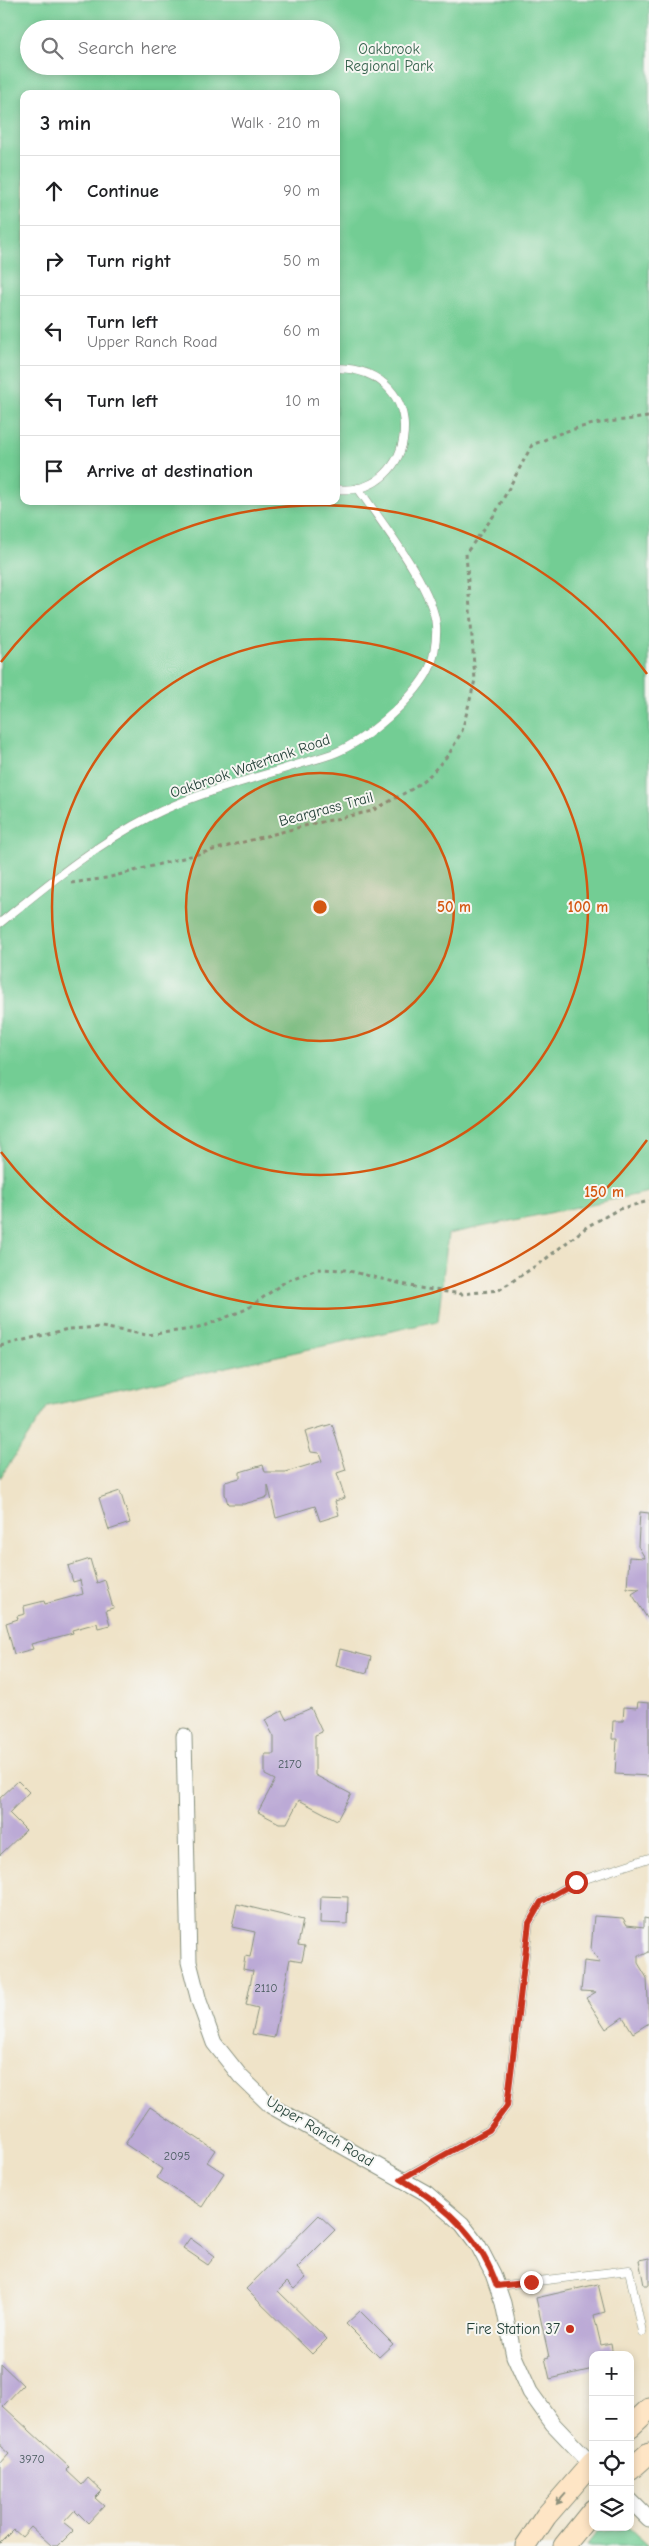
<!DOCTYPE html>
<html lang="en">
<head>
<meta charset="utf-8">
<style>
	body { margin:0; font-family:"Comic Neue",sans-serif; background:#f6f6f6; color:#202124 }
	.controls { position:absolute; right:15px; bottom:15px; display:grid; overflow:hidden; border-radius:10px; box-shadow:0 2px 8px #0003 }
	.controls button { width:45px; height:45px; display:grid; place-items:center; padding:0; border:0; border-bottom:1px solid #e0e0e0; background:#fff; color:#202124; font:25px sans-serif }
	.stop { position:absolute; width:15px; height:15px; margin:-11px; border:4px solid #c8321e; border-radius:50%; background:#fff }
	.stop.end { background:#c8321e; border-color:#fff; box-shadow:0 1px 5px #0008 }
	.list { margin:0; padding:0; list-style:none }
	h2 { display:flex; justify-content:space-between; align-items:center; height:65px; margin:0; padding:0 20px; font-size:21px }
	h2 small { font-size:16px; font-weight:400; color:#757577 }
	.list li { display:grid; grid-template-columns:32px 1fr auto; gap:15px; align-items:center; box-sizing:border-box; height:70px; padding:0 20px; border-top:1px solid #e0e0e0 }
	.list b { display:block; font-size:19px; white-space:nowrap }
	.list p { margin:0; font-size:16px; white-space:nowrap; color:#757577 }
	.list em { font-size:16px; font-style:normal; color:#757577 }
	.icon { flex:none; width:28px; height:28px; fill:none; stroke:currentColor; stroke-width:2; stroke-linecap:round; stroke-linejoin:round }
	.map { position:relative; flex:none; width:649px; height:2546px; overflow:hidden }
	.search { position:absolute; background:#fff; box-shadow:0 2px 8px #0003; left:20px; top:20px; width:320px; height:55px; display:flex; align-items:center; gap:12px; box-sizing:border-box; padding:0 18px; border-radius:28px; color:#757577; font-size:19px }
	.panel { position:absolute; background:#fff; box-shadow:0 2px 8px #0003; left:20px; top:90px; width:320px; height:415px; border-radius:10px }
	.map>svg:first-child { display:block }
	.green { fill:#73cd94; stroke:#498564; fill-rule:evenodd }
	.building { fill:#bcaad6 }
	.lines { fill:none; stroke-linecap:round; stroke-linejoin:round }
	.service-casing { stroke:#87907e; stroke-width:9 }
	.minor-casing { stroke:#87907e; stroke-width:17 }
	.secondary-casing { stroke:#87907e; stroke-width:23 }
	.path { stroke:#87907e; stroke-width:3; stroke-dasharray:4 4; stroke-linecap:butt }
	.service { stroke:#fff; stroke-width:8 }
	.minor { stroke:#fff; stroke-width:15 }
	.secondary { stroke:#fee5c5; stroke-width:21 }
	.oneway { fill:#8e917c }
	.route { stroke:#c8321e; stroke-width:6 }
	.ring { fill:none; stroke:#d45610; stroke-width:2.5 }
	.poi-dot { fill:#c8321e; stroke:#f6f6f2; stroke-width:2 }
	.labels { text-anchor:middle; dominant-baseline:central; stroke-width:4; stroke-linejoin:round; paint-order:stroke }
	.number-label { font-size:12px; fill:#46585c }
	.park-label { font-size:15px; fill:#34614c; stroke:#f6f6f2 }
	.street-label { font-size:15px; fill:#1f3d34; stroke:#f6f6f2 }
	.poi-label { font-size:15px; fill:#1f3d34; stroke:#f6f6f2; text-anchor:end }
	.centre { fill:#d45610; stroke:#f6f6f2; stroke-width:2.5 }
	.ring-label { font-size:15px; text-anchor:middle; font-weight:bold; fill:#d45610; stroke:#f6f6f2; stroke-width:4; stroke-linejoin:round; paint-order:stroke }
</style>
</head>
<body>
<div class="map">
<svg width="649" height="2546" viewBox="0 0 649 2546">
	<rect width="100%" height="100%" fill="#f6f6f2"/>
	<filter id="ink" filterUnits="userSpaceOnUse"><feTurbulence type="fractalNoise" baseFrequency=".02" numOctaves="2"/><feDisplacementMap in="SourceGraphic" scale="10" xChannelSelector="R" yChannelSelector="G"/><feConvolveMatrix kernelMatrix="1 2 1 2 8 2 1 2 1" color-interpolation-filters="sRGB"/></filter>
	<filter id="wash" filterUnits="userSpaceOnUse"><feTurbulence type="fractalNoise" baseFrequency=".0096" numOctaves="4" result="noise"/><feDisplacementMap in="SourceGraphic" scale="20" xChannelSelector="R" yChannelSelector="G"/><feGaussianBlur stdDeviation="1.12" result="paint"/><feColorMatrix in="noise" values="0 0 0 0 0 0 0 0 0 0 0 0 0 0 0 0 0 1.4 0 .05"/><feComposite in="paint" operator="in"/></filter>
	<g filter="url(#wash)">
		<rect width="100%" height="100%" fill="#efe3c8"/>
		<g class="green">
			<path d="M0,0h649v1192l-201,42 -10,87 -390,85 -48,72zM29,29h302v37h-302zM24,94h312v407h-312z"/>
			<polygon points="629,2528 649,2546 586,2546 597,2532"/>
		</g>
		<g id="blocks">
			<g class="building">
				<polygon points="332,1424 346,1470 337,1473 345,1498 335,1501 339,1515 320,1521 315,1506 276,1518 268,1485 268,1497 244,1504 228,1504 225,1494 225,1482 240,1478 240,1472 263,1465 265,1472 286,1472 322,1461 319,1453 311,1452 305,1432"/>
				<polygon points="120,1491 130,1523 109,1530 99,1498"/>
				<polygon points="640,1512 649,1513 649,1621 632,1594 640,1589 627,1588 629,1557 645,1558 638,1546"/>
				<polygon points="90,1559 97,1583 105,1580 113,1608 106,1610 110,1625 98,1628 97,1623 72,1630 73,1633 31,1644 33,1649 14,1654 6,1623 18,1619 17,1616 25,1614 24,1606 44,1601 45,1604 83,1594 80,1580 73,1582 68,1566"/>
				<polygon points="340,1649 371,1657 367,1673 336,1665"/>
				<polygon points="638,1702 649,1703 649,1776 615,1774 617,1739 612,1739 613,1721 623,1721 624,1707 637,1708"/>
				<polygon points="311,1708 322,1732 315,1735 315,1775 351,1794 337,1820 299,1800 287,1823 279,1823 258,1812 275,1780 265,1775 265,1754 274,1754 274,1737 265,1720 282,1711 286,1719"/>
				<polygon points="18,1781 29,1792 9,1813 26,1830 0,1855 0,1798"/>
				<polygon points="321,1896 348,1897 347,1924 320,1923"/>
				<polygon points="237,1904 303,1920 298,1945 305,1946 302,1961 290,1959 274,2038 252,2034 258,2008 246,2005 253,1971 243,1969 245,1956 250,1957 255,1932 232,1927"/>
				<polygon points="594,1916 623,1918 627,1925 644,1927 644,1918 649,1919 649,1952 643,1955 638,1955 638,1963 647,1978 649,2023 633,2033 623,2017 606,2029 586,1998 596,1992 581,1991 584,1961 600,1963 591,1949"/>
				<polygon points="150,2107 215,2150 207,2162 224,2173 202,2207 157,2178 162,2169 125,2144"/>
				<polygon points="319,2215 335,2230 297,2268 306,2278 294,2289 287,2282 278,2291 327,2339 312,2354 246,2289"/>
				<polygon points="190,2238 215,2256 208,2265 183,2248"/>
				<polygon points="649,2258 649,2285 644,2285 639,2260"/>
				<polygon points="598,2284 605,2312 594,2315 601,2345 611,2343 613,2355 593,2355 593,2369 550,2379 545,2358 549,2357 536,2298"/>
				<polygon points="360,2311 393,2344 379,2357 346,2324"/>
				<polygon points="0,2363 23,2385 3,2406 69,2467 66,2470 82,2485 88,2478 102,2491 95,2498 104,2506 88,2523 75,2510 64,2522 74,2530 58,2546 52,2546 31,2527 22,2537 14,2530 0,2544 0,2464 9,2454 0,2446"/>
			</g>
		</g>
	</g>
	<g filter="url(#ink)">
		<use href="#blocks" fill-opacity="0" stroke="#87907e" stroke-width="1"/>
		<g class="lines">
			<g class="service-casing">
				<g id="service">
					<path d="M336,368c99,1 82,131 0,121"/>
					<path d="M0,923c48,-39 96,-79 151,-107 45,-23 95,-35 142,-50 15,-5 30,-8 44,-14 30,-13 74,-51 90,-79 7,-12 10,-33 9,-48 -3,-38 -55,-103 -78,-137"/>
					<polyline points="401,2179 489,2130 507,2106 529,1923 541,1902 576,1882 649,1858"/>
					<polyline points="497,2286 629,2270 642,2332"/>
				</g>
			</g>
			<g class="minor-casing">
				<g id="minor">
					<polyline points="184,1736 189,1962 199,2001 214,2043 241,2077 271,2106 426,2193 462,2224 478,2245 493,2274 503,2303 514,2356 530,2392 553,2424 593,2466"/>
					<polyline points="630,2500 649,2519"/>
				</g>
			</g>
			<g class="secondary-casing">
				<g id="secondary">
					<polyline points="630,2427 649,2409"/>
					<polyline points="630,2470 649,2453"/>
					<polyline points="526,2546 546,2516 593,2462"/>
					<polyline points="564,2546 593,2510"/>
				</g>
			</g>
			<g class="path">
				<polyline points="71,883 107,878 308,825 372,811 412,789 430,775 449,754 462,731 475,680 466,553 495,514 532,445 563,432 593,424 649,417"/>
				<polyline points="0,1346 68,1329 101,1327 147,1335 199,1328 247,1309 286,1281 317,1269 345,1270 419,1288 462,1294 499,1290 543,1261 588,1226 619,1209 649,1201"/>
			</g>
			<use href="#service" class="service"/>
			<use href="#minor" class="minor"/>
			<use href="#secondary" class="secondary"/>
		</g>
		<defs><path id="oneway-solid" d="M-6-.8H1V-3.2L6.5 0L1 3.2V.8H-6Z" transform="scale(1.25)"/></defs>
		<use class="oneway" href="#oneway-solid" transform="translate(561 2499) rotate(131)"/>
	</g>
	<g class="lines" filter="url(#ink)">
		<path class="route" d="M531,2282l-34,4c-16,-49 -53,-82 -96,-107l88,-49 18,-24 22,-183 12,-21 35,-20"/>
	</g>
	<circle cx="320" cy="907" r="134" fill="#d45610" fill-opacity=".12"/>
	<g class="ring">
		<circle cx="320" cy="907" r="134"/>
		<circle cx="320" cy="907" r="268"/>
		<path d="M647 1140A402 402 0 0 1 1 1152M1 662A402 402 0 0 1 647 674"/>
	</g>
	<circle class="poi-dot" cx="570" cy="2329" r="5"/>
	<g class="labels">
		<g class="number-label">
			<text x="290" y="1764">2170</text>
			<text x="266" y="1988">2110</text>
			<text x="177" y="2156">2095</text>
			<text x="32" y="2459">3970</text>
		</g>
		<g class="park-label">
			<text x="389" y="49">Oakbrook<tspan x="389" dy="17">Regional Park</tspan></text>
		</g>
		<g class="street-label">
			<text transform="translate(250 766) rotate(-19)">Oakbrook Watertank Road</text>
			<text transform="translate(326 809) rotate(-15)">Beargrass Trail</text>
			<text transform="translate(320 2131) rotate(31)">Upper Ranch Road</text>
		</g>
		<g class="poi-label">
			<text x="560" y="2329">Fire Station 37</text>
		</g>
	</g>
	<circle cx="320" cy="907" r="8" class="centre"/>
	<g class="ring-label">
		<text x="454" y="912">50 m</text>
		<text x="588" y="912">100 m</text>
		<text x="604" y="1197">150 m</text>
	</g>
</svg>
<div class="controls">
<button>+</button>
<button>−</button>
<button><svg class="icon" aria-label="locate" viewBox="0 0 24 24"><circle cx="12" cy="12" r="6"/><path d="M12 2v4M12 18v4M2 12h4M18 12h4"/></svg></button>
<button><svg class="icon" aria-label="layers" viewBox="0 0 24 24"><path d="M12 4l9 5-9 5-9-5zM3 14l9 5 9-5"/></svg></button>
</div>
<div class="stop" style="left:576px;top:1882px"></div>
<div class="stop end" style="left:531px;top:2282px"></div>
<div class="search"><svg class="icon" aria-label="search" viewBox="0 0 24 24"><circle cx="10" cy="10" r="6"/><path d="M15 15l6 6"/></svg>Search here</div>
<section class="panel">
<h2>3 min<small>Walk · 210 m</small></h2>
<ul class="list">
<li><svg class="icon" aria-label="ahead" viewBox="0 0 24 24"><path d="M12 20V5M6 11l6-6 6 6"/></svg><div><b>Continue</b></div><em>90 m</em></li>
<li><svg class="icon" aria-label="right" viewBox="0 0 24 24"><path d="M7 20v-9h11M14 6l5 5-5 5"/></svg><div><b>Turn right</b></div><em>50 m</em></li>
<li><svg class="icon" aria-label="left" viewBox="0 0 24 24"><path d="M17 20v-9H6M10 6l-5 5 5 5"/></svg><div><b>Turn left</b><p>Upper Ranch Road</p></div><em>60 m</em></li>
<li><svg class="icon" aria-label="left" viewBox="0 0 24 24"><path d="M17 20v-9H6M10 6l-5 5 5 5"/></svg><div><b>Turn left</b></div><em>10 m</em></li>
<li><svg class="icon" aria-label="arrive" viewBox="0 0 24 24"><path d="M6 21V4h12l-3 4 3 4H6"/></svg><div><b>Arrive at destination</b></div></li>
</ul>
</section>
</div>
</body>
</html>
